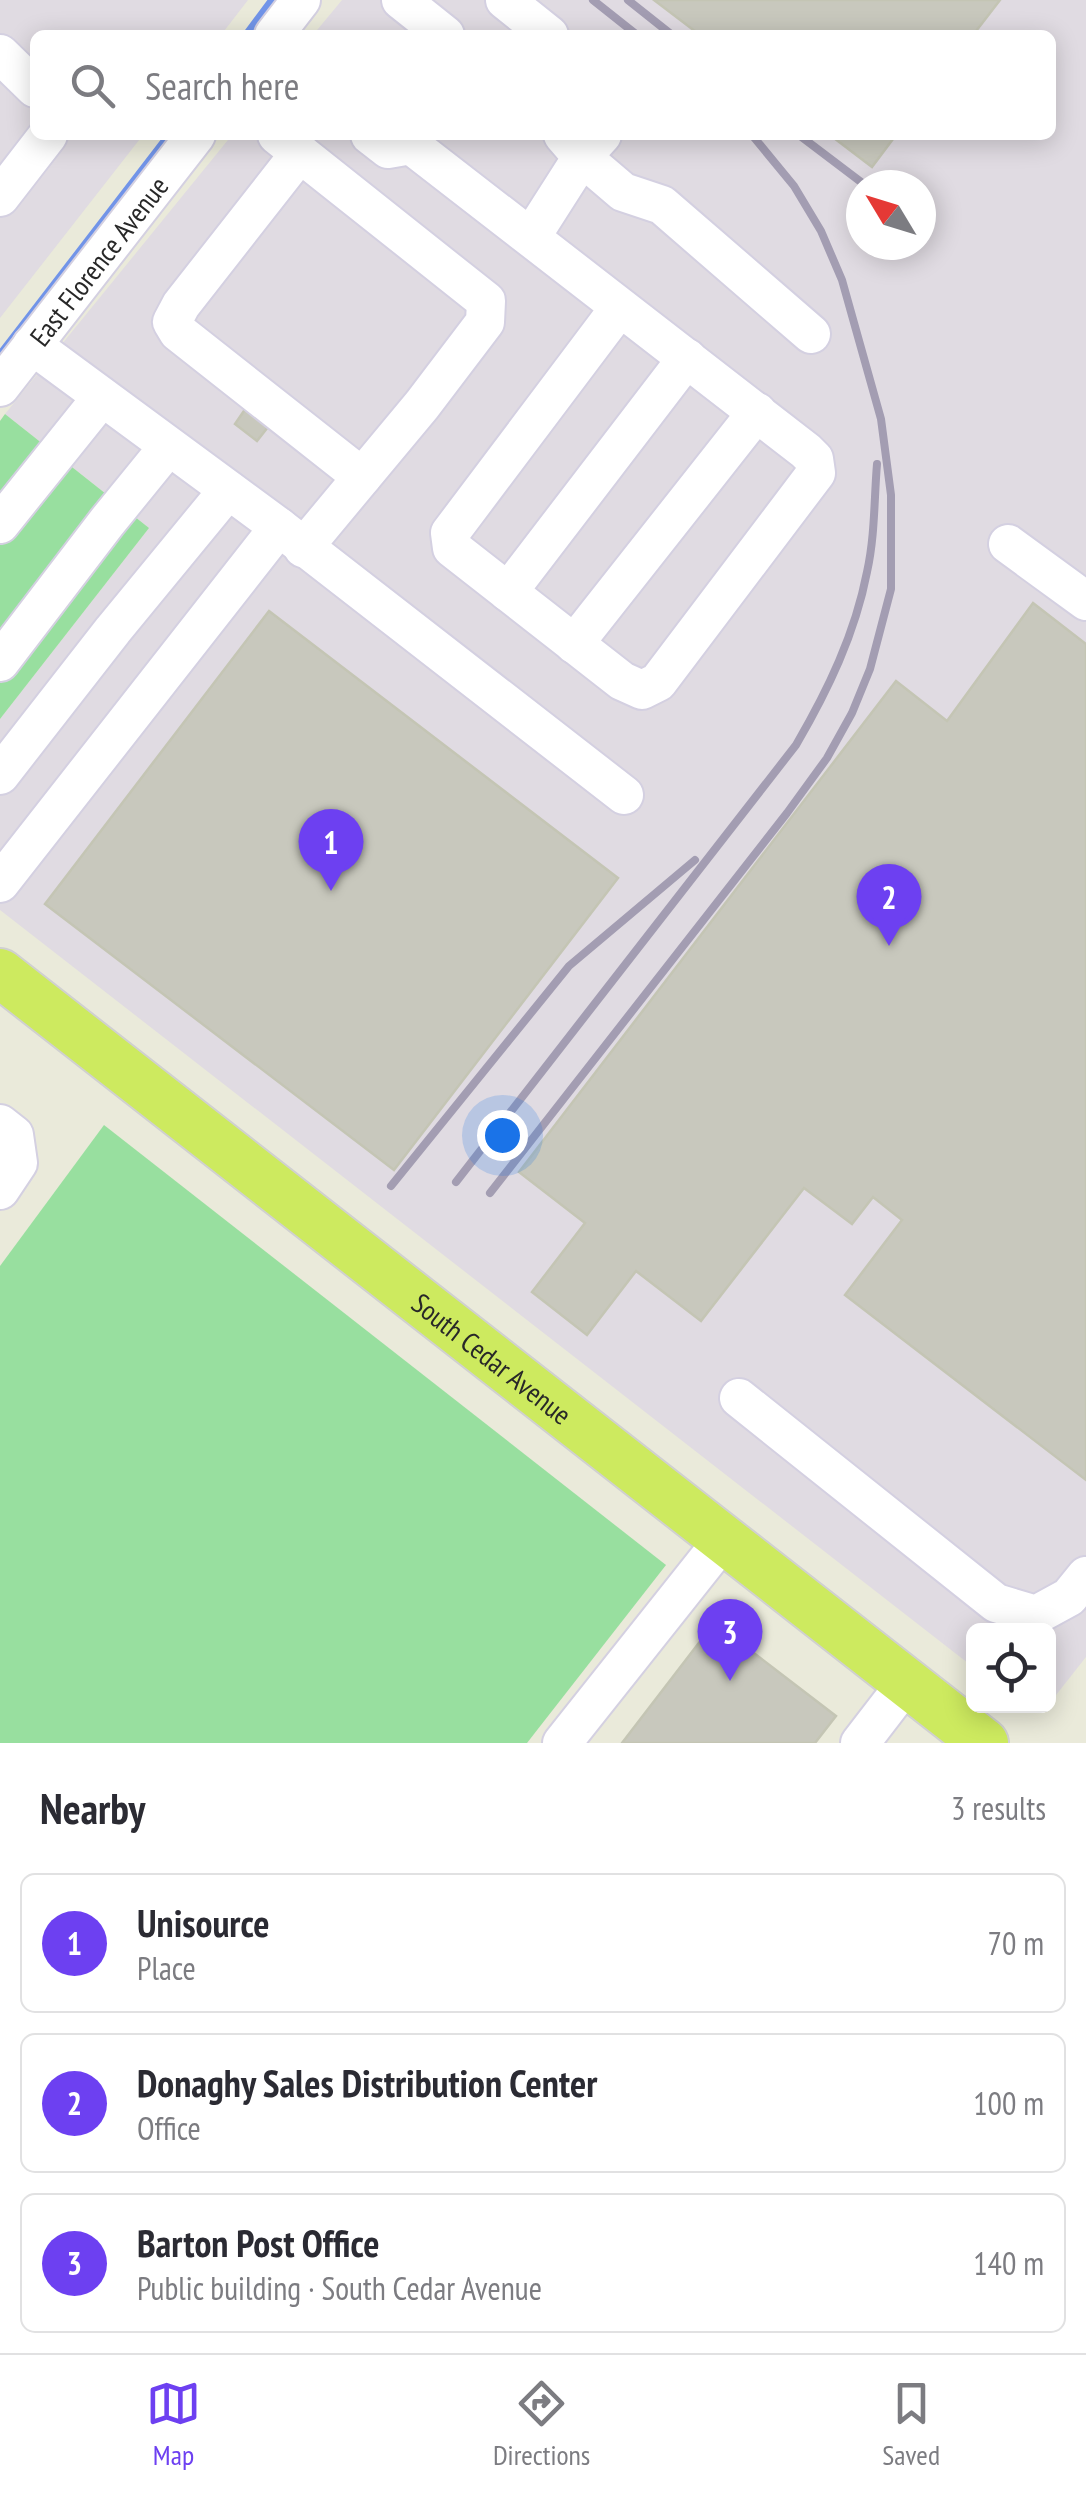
<!DOCTYPE html>
<html lang="en">
<head>
<meta charset="utf-8">
<style>
	body { margin:0; font-family:"PT Sans Narrow",sans-serif; background:#f2f2f3; color:#2b2b33 }
	.controls { position:absolute; right:30px; bottom:30px; display:grid; overflow:hidden; border-radius:15px; box-shadow:0 5px 25px #0003 }
	.controls button { width:90px; height:90px; display:grid; place-items:center; padding:0; border:0; border-bottom:2px solid #e1e1e2; background:#fff; color:#2b2b33; font:50px sans-serif }
	.compass { position:absolute; left:846px; top:170px; width:90px; height:90px; border-radius:50%; background:#fff; box-shadow:0 5px 25px #0003; rotate:308deg }
	.you { position:absolute; left:502px; top:1135px; width:35px; height:35px; margin:-25px; border:8px solid #fff; border-radius:50%; background:#1a73e8; box-shadow:0 0 0 15px #1a73e833 }
	.badge { display:grid; place-items:center; width:65px; height:65px; border-radius:50%; background:#6d40f1; color:#fff; font-size:32px; font-weight:700 }
	.pin { position:absolute; translate:-50% -82px; filter:drop-shadow(0 2px 5px #0008) }
	.pin::after { content:''; position:absolute; top:52px; width:35px; height:30px; background:inherit; clip-path:polygon(0 0,100% 0,50% 100%) }
	.list { margin:0; padding:0; list-style:none }
	h2 { display:flex; justify-content:space-between; align-items:center; height:130px; margin:0; padding:0 40px; font-size:42px }
	h2 small { font-size:32px; font-weight:400; color:#7c7c81 }
	.list li { display:grid; grid-template-columns:65px 1fr auto; gap:30px; align-items:center; box-sizing:border-box; height:140px; margin:0 20px 20px; padding:0 20px; border:2px solid #e1e1e2; border-radius:15px }
	.list b { display:block; font-size:38px; white-space:nowrap }
	.list p { margin:0; font-size:32px; white-space:nowrap; color:#7c7c81 }
	.list em { font-size:32px; font-style:normal; color:#7c7c81 }
	.icon { flex:none; width:55px; height:55px; fill:none; stroke:currentColor; stroke-width:2; stroke-linecap:round; stroke-linejoin:round }
	.map { position:relative; flex:none; width:1086px; height:1743px; overflow:hidden }
	.search { position:absolute; background:#fff; box-shadow:0 5px 25px #0003; left:30px; right:30px; top:30px; height:110px; display:flex; align-items:center; gap:25px; box-sizing:border-box; padding:0 35px; border-radius:15px; color:#7c7c81; font-size:38px }
	.sheet { height:610px; background:#fff }
	nav { display:flex; justify-content:space-around; align-items:center; box-sizing:border-box; height:140px; border-top:2px solid #e1e1e2; background:#fff; font-size:28px; color:#7c7c81 }
	nav a { display:grid; justify-items:center; gap:5px }
	nav .on { color:#6d40f1 }
	.map>svg:first-child { display:block }
	.industrial { fill:#e0dbe2; fill-rule:evenodd }
	.green { fill:#98df9f }
	.lines { fill:none; stroke-linecap:round; stroke-linejoin:round }
	.stream { stroke:#7194e8; stroke-width:9 }
	.building { fill:#c8c8bd; stroke:#c4c5b4; stroke-width:2.5 }
	.minor-casing { stroke:#d4d0e1; stroke-width:42 }
	.major-casing { stroke:#d0d0d0; stroke-width:52 }
	.minor { stroke:#fff; stroke-width:38 }
	.major { stroke:#cdea5f; stroke-width:48 }
	.rail { stroke:#a39db2; stroke-width:8 }
	.labels { text-anchor:middle; dominant-baseline:central; stroke-width:10; stroke-linejoin:round; paint-order:stroke }
	.street-label { font-size:28px; fill:#282828; stroke:#fff }
</style>
</head>
<body>
<div class="map">
<svg width="1086" height="1743" viewBox="0 0 1086 1743">
	<rect width="100%" height="100%" fill="#eaeada"/>
	<g class="industrial">
		<polygon points="0,0 248,0 221,35 35,35 35,135 143,135 0,318"/>
		<path d="M342,0h744v1657l-37,47 -1,-74h-74l-1,37 -973,-757v-191l149,-191 -144,-114 227,-279h819v-100h-738zM861,185h60v60h-60z"/>
	</g>
	<g class="green">
		<polygon points="5,414 149,528 0,719 0,421"/>
		<polygon points="104,1125 666,1565 527,1743 0,1743 0,1266"/>
	</g>
	<g class="lines">
		<g class="stream">
			<polyline points="247,35 273,0"/>
			<polyline points="0,356 170,135"/>
		</g>
	</g>
	<g class="building">
		<polygon points="654,0 1000,0 973,35 700,35"/>
		<polygon points="830,135 896,135 872,167"/>
		<polygon points="246,408 272,422 257,441 235,424"/>
		<polygon points="1033,603 1086,644 1086,1480 845,1295 902,1220 873,1197 852,1224 804,1188 701,1321 636,1271 587,1335 532,1292 585,1223 519,1172 896,681 947,721"/>
		<polygon points="269,611 618,878 394,1170 45,904"/>
		<polygon points="708,1631 726,1646 733,1637 836,1716 815,1743 622,1743"/>
	</g>
	<g class="lines">
		<g class="minor-casing">
			<g id="minor">
				<polyline points="401,0 445,35"/>
				<polyline points="505,0 549,35"/>
				<polyline points="274,35 301,0"/>
				<polyline points="0,54 35,88"/>
				<polyline points="277,135 486,301 485,322 422,405 303,548"/>
				<polyline points="370,135 388,149 411,145 408,135"/>
				<polyline points="602,135 582,157 623,192 662,205 811,334"/>
				<polyline points="411,145 806,451 814,459 816,473 658,682 642,690 622,681 452,548 450,533 620,307"/>
				<polyline points="300,153 181,305 172,322 178,332 362,477"/>
				<polyline points="0,197 48,135"/>
				<polyline points="531,237 582,157 563,135"/>
				<polyline points="32,345 279,527 624,795"/>
				<path id="s1" d="M0,387l196,-252"/>
				<polyline points="0,524 102,397"/>
				<polyline points="1008,544 1086,601"/>
				<polyline points="508,592 687,358"/>
				<polyline points="574,644 757,412"/>
				<polyline points="0,662 107,522 168,447"/>
				<polyline points="0,775 113,630 228,490"/>
				<polyline points="0,883 279,527"/>
				<polyline points="0,1124 14,1135 18,1163 0,1190"/>
				<polyline points="739,1398 996,1603 1036,1615 1069,1597 1086,1576"/>
				<polyline points="562,1743 724,1539"/>
				<polyline points="860,1743 907,1682"/>
			</g>
		</g>
		<g class="major-casing">
			<g id="major">
				<path id="s2" d="M0,973l984,770"/>
			</g>
		</g>
		<use href="#minor" class="minor"/>
		<use href="#major" class="major"/>
		<g class="rail">
			<polyline points="593,0 637,35"/>
			<polyline points="628,0 672,35"/>
			<polyline points="799,135 865,185"/>
			<path d="M456,1182l340,-437c32,-55 59,-111 71,-173 8,-36 7,-72 10,-108"/>
			<polyline points="391,1186 569,966 695,860"/>
			<polyline points="490,1193 787,813 827,758 852,713 870,669 891,589 891,495 881,419 842,280 821,231 794,186 752,135"/>
		</g>
	</g>
	<g class="labels">
		<g class="street-label">
			<text stroke="none"><textPath href="#s1" startOffset="160">East Florence Avenue</textPath></text>
			<text stroke="none"><textPath href="#s2" startOffset="625">South Cedar Avenue</textPath></text>
		</g>
	</g>
</svg>
<div class="controls">
<button><svg class="icon" aria-label="locate" viewBox="0 0 24 24"><circle cx="12" cy="12" r="6"/><path d="M12 2v4M12 18v4M2 12h4M18 12h4"/></svg></button>
</div>
<svg class="compass" viewBox="-18 -18 36 36"><path d="M0-13l5 13h-10z" fill="#e53935"/><path d="M0 13l5-13h-10z" fill="#7c7c81"/></svg>
<div class="you"></div>
<div class="pin badge" style="left:331px;top:891px">1</div>
<div class="pin badge" style="left:889px;top:946px">2</div>
<div class="pin badge" style="left:730px;top:1681px">3</div>
<div class="search"><svg class="icon" aria-label="search" viewBox="0 0 24 24"><circle cx="10" cy="10" r="6"/><path d="M15 15l6 6"/></svg>Search here</div>
</div>
<section class="sheet">
<h2>Nearby<small>3 results</small></h2>
<ul class="list">
<li><span class="badge">1</span><div><b>Unisource</b><p>Place</p></div><em>70 m</em></li>
<li><span class="badge">2</span><div><b>Donaghy Sales Distribution Center</b><p>Office</p></div><em>100 m</em></li>
<li><span class="badge">3</span><div><b>Barton Post Office</b><p>Public building · South Cedar Avenue</p></div><em>140 m</em></li>
</ul>
</section>
<nav>
<a class="on"><svg class="icon" aria-label="map" viewBox="0 0 24 24"><path d="M3 6l6-2 6 2 6-2v14l-6 2-6-2-6 2zM9 4v14M15 6v14"/></svg>Map</a>
<a><svg class="icon" aria-label="directions" viewBox="0 0 24 24"><path d="M12 3l9 9-9 9-9-9zM9 14v-3h6M13 9l2 2-2 2"/></svg>Directions</a>
<a><svg class="icon" aria-label="saved" viewBox="0 0 24 24"><path d="M7 4h10v16l-5-4-5 4z"/></svg>Saved</a>
</nav>
</body>
</html>
